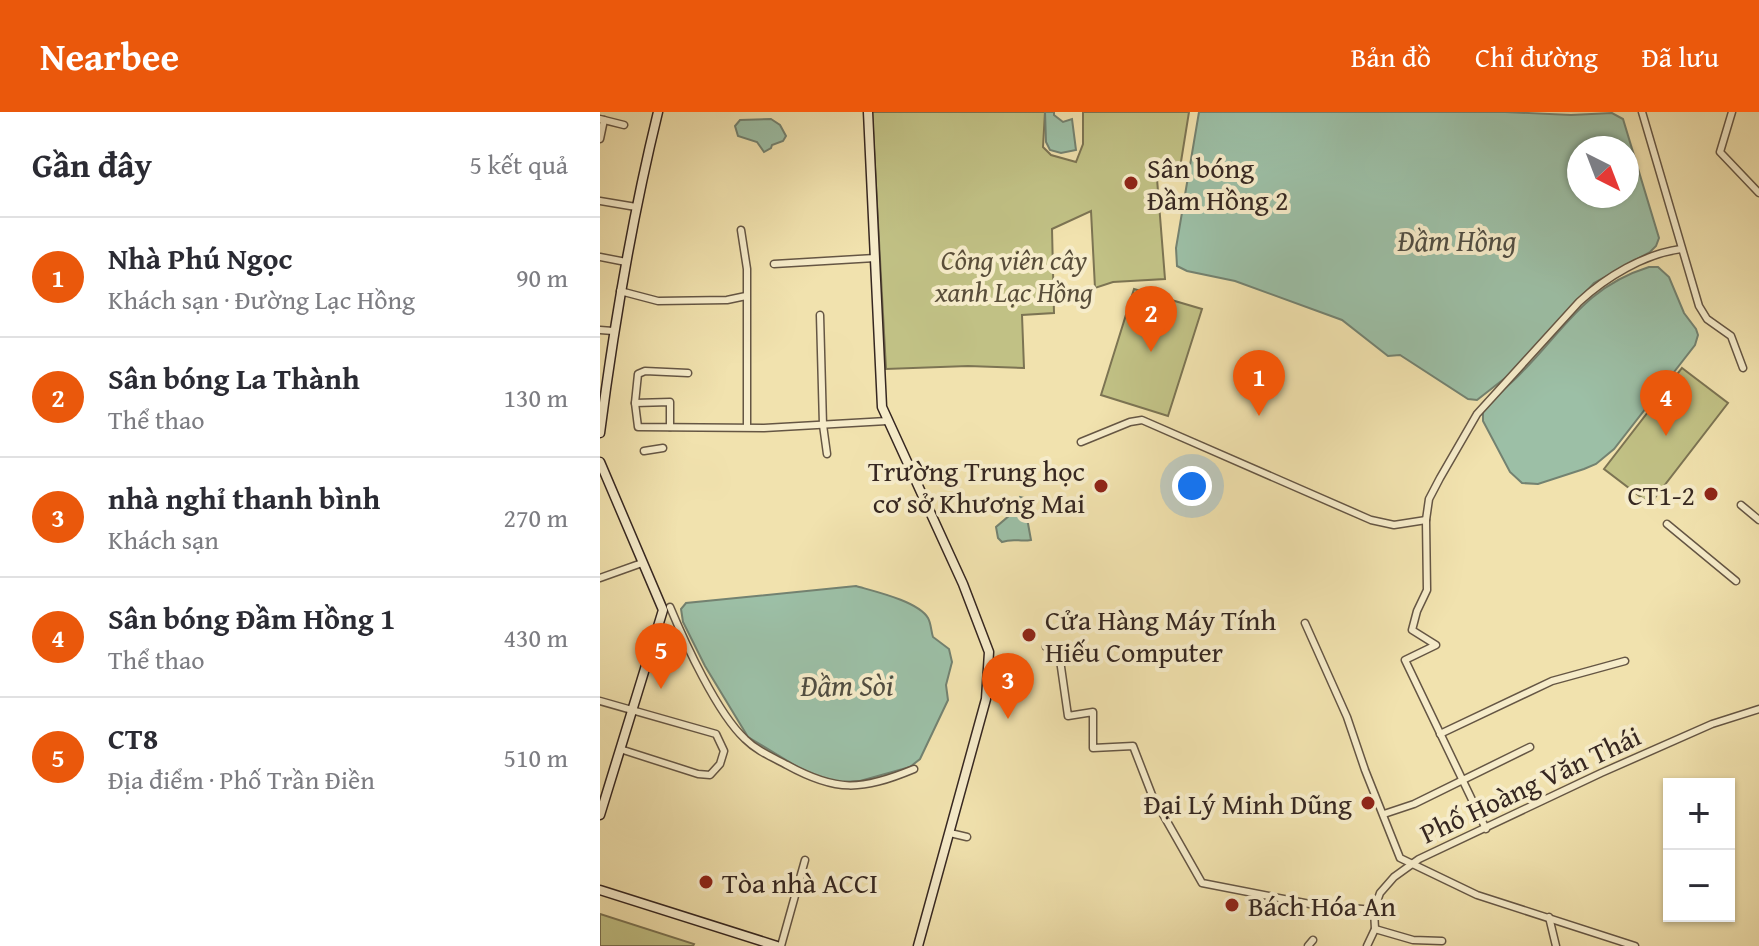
<!DOCTYPE html>
<html lang="vi">
<head>
<meta charset="utf-8">
<style>
	body { margin:0; font-family:"Gentium Book Plus",serif; background:#f2f2f3; color:#2b2b33 }
	.controls { position:absolute; right:24px; bottom:24px; display:grid; overflow:hidden; border-radius:0px; box-shadow:0 2px 6px #0004 }
	.controls button { width:72px; height:72px; display:grid; place-items:center; padding:0; border:0; border-bottom:2px solid #e1e1e2; background:#fff; color:#2b2b33; font:40px sans-serif }
	.compass { position:absolute; left:967px; top:24px; width:72px; height:72px; border-radius:50%; background:#fff; box-shadow:0 2px 6px #0004; rotate:138deg }
	.you { position:absolute; left:592px; top:374px; width:28px; height:28px; margin:-20px; border:6px solid #fff; border-radius:50%; background:#1a73e8; box-shadow:0 0 0 12px #1a73e833 }
	.badge { display:grid; place-items:center; width:52px; height:52px; border-radius:50%; background:#ea580c; color:#fff; font-size:26px; font-weight:700 }
	.pin { position:absolute; translate:-50% -66px; filter:drop-shadow(0 2px 4px #0008) }
	.pin::after { content:''; position:absolute; top:42px; width:28px; height:24px; background:inherit; clip-path:polygon(0 0,100% 0,50% 100%) }
	.list { margin:0; padding:0; list-style:none }
	h2 { display:flex; justify-content:space-between; align-items:center; height:104px; margin:0; padding:0 32px; font-size:34px }
	h2 small { font-size:26px; font-weight:400; color:#7c7c81 }
	.list li { display:grid; grid-template-columns:52px 1fr auto; gap:24px; align-items:center; box-sizing:border-box; height:120px; padding:0 32px; border-top:2px solid #e1e1e2 }
	.list b { display:block; font-size:30px; white-space:nowrap }
	.list p { margin:0; font-size:26px; white-space:nowrap; color:#7c7c81 }
	.list em { font-size:26px; font-style:normal; color:#7c7c81 }
	.map { position:relative; flex:none; width:1159px; height:834px; overflow:hidden }
	header { display:flex; align-items:center; gap:48px; box-sizing:border-box; height:112px; padding:0 40px; background:#ea580c; color:#fff }
	header strong { font-size:38px }
	nav { display:flex; gap:44px; margin-inline-start:auto; font-size:28px }
	main { display:flex }
	aside { flex:1; background:#fff }
	.map>svg:first-child { display:block }
	.green { fill:#c1c185; stroke:#7c7453; stroke-width:2 }
	.water { fill:#9cbfa6; stroke:#738271; stroke-width:2; fill-rule:evenodd }
	.lines { fill:none; stroke-linecap:round; stroke-linejoin:round }
	.street-casing { stroke:#655644; stroke-width:9 }
	.secondary-casing { stroke:#362721; stroke-width:11 }
	.street { stroke:#f6ecca; stroke-width:6 }
	.secondary { stroke:#f6ecca; stroke-width:8 }
	.poi-dot { fill:#8f2418; stroke:#f6ecca; stroke-width:3 }
	.labels { text-anchor:middle; dominant-baseline:central; stroke-width:8; stroke-linejoin:round; paint-order:stroke }
	.poi-label { font-size:28px; fill:#362721; stroke:#f6ecca; text-anchor:start }
	.park-label { font-size:28px; font-style:italic; fill:#594e3a; stroke:#f6ecca }
	.street-label { font-size:28px; fill:#362721; stroke:#f6ecca }
	.water-label { font-size:30px; font-style:italic; fill:#504d42; stroke:#f6ecca }
</style>
</head>
<body>
<header>
<strong>Nearbee</strong>
<nav><a>Bản đồ</a><a>Chỉ đường</a><a>Đã lưu</a></nav>
</header>
<main>
<aside>
<h2>Gần đây<small>5 kết quả</small></h2>
<ul class="list">
<li><span class="badge">1</span><div><b>Nhà Phú Ngọc</b><p>Khách sạn · Đường Lạc Hồng</p></div><em>90 m</em></li>
<li><span class="badge">2</span><div><b>Sân bóng La Thành</b><p>Thể thao</p></div><em>130 m</em></li>
<li><span class="badge">3</span><div><b>nhà nghỉ thanh bình</b><p>Khách sạn</p></div><em>270 m</em></li>
<li><span class="badge">4</span><div><b>Sân bóng Đầm Hồng 1</b><p>Thể thao</p></div><em>430 m</em></li>
<li><span class="badge">5</span><div><b>CT8</b><p>Địa điểm · Phố Trần Điền</p></div><em>510 m</em></li>
</ul>
</aside>
<div class="map">
<svg width="1159" height="834" viewBox="0 0 1159 834">
	<rect width="100%" height="100%" fill="#f1e2ae"/>
	<filter id="stains"><feTurbulence type="fractalNoise" baseFrequency=".0025" numOctaves="4"/><feColorMatrix values="0 0 0 0 .2 0 0 0 0 .09 0 0 0 0 .02 0 0 0 .5 -.17"/></filter>
	<radialGradient id="worn" r=".72"><stop offset=".6" stop-color="#630" stop-opacity="0"/><stop offset="1" stop-color="#630" stop-opacity=".3"/></radialGradient>
	<g class="green">
		<polygon points="272,0 445,0 443,35 451,43 476,50 483,32 483,0 589,0 580,56 556,54 565,167 513,170 495,176 491,99 452,117 454,201 422,203 424,256 368,254 286,257"/>
		<polygon points="534,177 602,197 568,304 501,283"/>
		<polygon points="1082,256 1128,291 1050,392 1004,357"/>
		<polygon points="0,802 94,832 93,834 0,834"/>
	</g>
	<g class="water">
		<polygon points="445,0 454,0 454,3 463,10 472,7 476,38 461,41 450,38 446,30"/>
		<path d="M599,0h306l66,3 41,-2 11,6 36,119 -3,8 -6,6 -56,31 -85,92 -32,25 -9,-1 -68,-44 -12,1 -46,-36 -107,-39 -48,-10 -10,-5 -1,-18zM979,36h48v48h-48z"/>
		<polygon points="171,7 180,13 186,24 183,29 172,33 171,36 164,40 157,30 138,24 135,14 140,8"/>
		<path d="M1049,155h9l11,10 15,36 12,16 2,6 -3,10 -81,104 -18,15 -12,5 -46,15 -16,-1 -12,-11 -27,-51v-9c10,-15 27,-27 39,-40 43,-43 63,-85 127,-105z"/>
		<path d="M420,385l9,2 3,6 -5,13 4,22c-11,2 -18,-2 -29,2l-4,-4 -2,-11 14,-12z"/>
		<path d="M256,474c17,5 62,15 72,32 3,5 3,13 5,19l16,12 3,13 -6,23 2,15 -28,59 -10,8 -50,14 -19,1 -17,-3 -25,-11 -51,-31 -43,-71 -22,-44 -2,-13 5,-6z"/>
	</g>
	<g class="lines">
		<g class="street-casing">
			<g id="street">
				<polyline points="1042,0 1099,194 1107,207 1131,224 1143,256"/>
				<polyline points="1132,0 1120,40 1159,81"/>
				<polyline points="0,7 24,13"/>
				<polyline points="0,27 4,8"/>
				<polyline points="0,89 36,95"/>
				<polyline points="141,118 147,157 147,315"/>
				<polyline points="0,145 26,150"/>
				<polyline points="174,152 275,146"/>
				<polyline points="20,179 58,189 127,188 146,184"/>
				<polyline points="220,203 223,313 227,342"/>
				<polyline points="0,218 13,219"/>
				<polyline points="88,261 45,259 38,262 35,291 38,315 164,316 287,309"/>
				<polyline points="35,291 70,290 70,315"/>
				<polyline points="481,330 530,310 542,308 771,408 794,413 826,408"/>
				<polyline points="44,339 63,336"/>
				<polyline points="1141,393 1159,408"/>
				<polyline points="1067,412 1136,469"/>
				<polyline points="0,466 42,451"/>
				<path d="M70,495c15,36 47,106 75,132 12,12 27,18 42,26 49,27 74,26 127,4"/>
				<polyline points="705,511 747,605 765,658 800,746 877,783 1035,834"/>
				<polyline points="446,535 458,534 468,604 493,600 493,636 533,634 552,683 602,771 715,793 774,798"/>
				<polyline points="0,589 116,622 124,639 120,652 110,663 98,662 20,637"/>
				<polyline points="840,622 952,569 1025,549"/>
				<polyline points="784,702 814,692 930,635"/>
				<path d="M886,717l-81,-169 31,-15 -24,-15 5,-19 10,-21 -1,-70 3,-21 11,-21 37,-64 102,-112c27,-25 65,-48 102,-53"/>
				<polyline points="350,721 367,725"/>
				<polyline points="949,805 956,834"/>
				<polyline points="775,817 813,828 842,829"/>
				<polyline points="181,834 205,748"/>
				<polyline points="708,834 713,828"/>
				<polyline points="767,834 775,817 774,798 780,781 794,765 819,747 1001,661 1112,612 1159,597"/>
			</g>
		</g>
		<g class="secondary-casing">
			<g id="secondary">
				<polyline points="268,0 282,295 363,472 389,540 386,587 318,834"/>
				<path d="M0,321c14,-108 32,-215 58,-321"/>
				<polyline points="0,350 63,498 0,703"/>
				<polyline points="0,778 177,834"/>
			</g>
		</g>
		<use href="#street" class="street"/>
		<use href="#secondary" class="secondary"/>
	</g>
	<g class="poi-dot">
		<circle cx="531" cy="71" r="8"/>
		<circle cx="501" cy="374" r="8"/>
		<circle cx="1111" cy="382" r="8"/>
		<circle cx="429" cy="523" r="8"/>
		<circle cx="768" cy="691" r="8"/>
		<circle cx="106" cy="770" r="8"/>
		<circle cx="632" cy="793" r="8"/>
	</g>
	<g class="labels">
		<g class="poi-label">
			<text x="547" y="55">Sân bóng<tspan x="547" dy="32">Đầm Hồng 2</tspan></text>
			<text x="485" y="358" text-anchor="end">Trường Trung học<tspan x="485" dy="32">cơ sở Khương Mai</tspan></text>
			<text x="1095" y="382" text-anchor="end">CT1-2</text>
			<text x="445" y="507">Cửa Hàng Máy Tính<tspan x="445" dy="32">Hiếu Computer</tspan></text>
			<text x="752" y="691" text-anchor="end">Đại Lý Minh Dũng</text>
			<text x="122" y="770">Tòa nhà ACCI</text>
			<text x="648" y="793">Bách Hóa An</text>
		</g>
		<g class="park-label">
			<text x="414" y="147">Công viên cây<tspan x="414" dy="32">xanh Lạc Hồng</tspan></text>
		</g>
		<g class="street-label">
			<text transform="translate(930 672) rotate(-25)">Phố Hoàng Văn Thái</text>
		</g>
		<g class="water-label">
			<text x="857" y="128">Đầm Hồng</text>
			<text x="247" y="573">Đầm Sòi</text>
		</g>
	</g>
	<rect width="100%" height="100%" filter="url(#stains)"/>
	<rect width="100%" height="100%" fill="url(#worn)"/>
</svg>
<div class="controls">
<button>+</button>
<button>−</button>
</div>
<svg class="compass" viewBox="-18 -18 36 36"><path d="M0-13l5 13h-10z" fill="#e53935"/><path d="M0 13l5-13h-10z" fill="#7c7c81"/></svg>
<div class="you"></div>
<div class="pin badge" style="left:659px;top:304px">1</div>
<div class="pin badge" style="left:551px;top:240px">2</div>
<div class="pin badge" style="left:408px;top:607px">3</div>
<div class="pin badge" style="left:1066px;top:324px">4</div>
<div class="pin badge" style="left:61px;top:577px">5</div>
</div>
</main>
</body>
</html>
